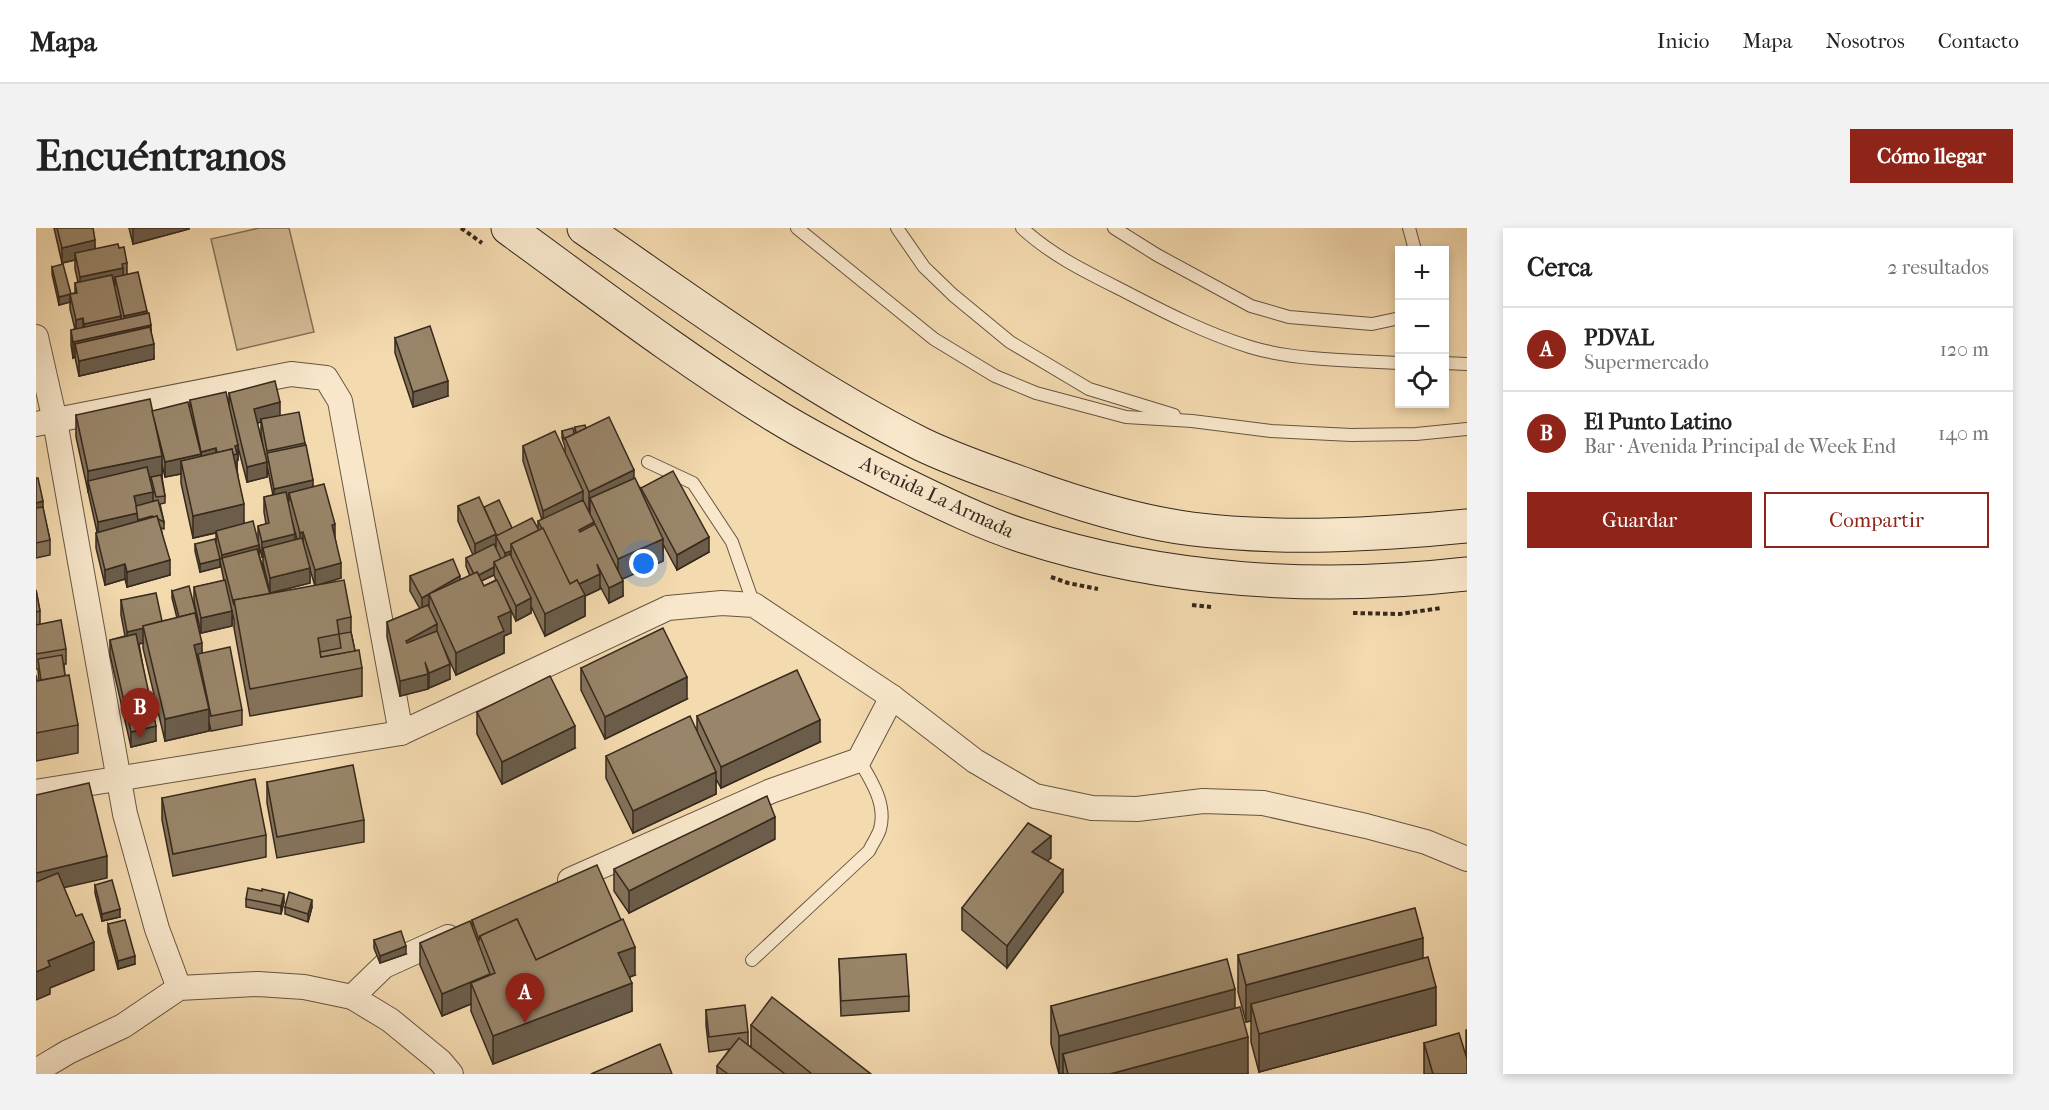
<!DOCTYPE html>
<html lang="es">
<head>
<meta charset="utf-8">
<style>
	body { margin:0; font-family:"IM FELL French Canon",serif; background:#f2f2f2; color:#222 }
	.controls { position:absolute; right:18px; top:18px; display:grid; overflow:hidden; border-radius:0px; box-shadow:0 3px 9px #0003 }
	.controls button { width:54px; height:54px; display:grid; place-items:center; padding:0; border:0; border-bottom:2px solid #e0e0e0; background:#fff; color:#222; font:30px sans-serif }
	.you { position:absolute; left:608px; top:336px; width:21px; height:21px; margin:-15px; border:4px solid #fff; border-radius:50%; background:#1a73e8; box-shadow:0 0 0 9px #1a73e833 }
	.badge { display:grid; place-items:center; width:39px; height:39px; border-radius:50%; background:#8f2418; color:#fff; font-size:20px; font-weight:700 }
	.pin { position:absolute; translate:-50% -50px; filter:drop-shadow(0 2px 3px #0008) }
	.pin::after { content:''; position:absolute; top:32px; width:21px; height:18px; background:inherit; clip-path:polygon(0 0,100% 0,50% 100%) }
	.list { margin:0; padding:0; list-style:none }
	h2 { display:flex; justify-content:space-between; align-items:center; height:78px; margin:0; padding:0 24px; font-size:26px }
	h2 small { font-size:20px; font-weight:400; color:#767676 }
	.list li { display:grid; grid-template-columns:39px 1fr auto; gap:18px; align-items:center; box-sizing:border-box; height:84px; padding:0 24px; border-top:2px solid #e0e0e0 }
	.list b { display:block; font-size:22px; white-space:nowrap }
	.list p { margin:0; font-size:20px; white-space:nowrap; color:#767676 }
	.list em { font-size:20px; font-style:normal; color:#767676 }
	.actions { display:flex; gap:12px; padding:18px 24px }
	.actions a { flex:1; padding:14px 0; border:2px solid #8f2418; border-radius:0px; text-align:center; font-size:21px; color:#8f2418 }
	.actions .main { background:#8f2418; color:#fff }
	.icon { flex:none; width:33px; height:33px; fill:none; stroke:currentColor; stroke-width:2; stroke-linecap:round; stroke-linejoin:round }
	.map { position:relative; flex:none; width:1431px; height:846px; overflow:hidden; border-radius:0px }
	header { display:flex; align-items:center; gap:36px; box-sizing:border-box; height:84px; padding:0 30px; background:#fff; border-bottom:2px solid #e0e0e0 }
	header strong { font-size:28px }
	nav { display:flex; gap:33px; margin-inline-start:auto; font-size:21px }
	.intro { display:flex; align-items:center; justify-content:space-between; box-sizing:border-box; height:144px; padding:0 36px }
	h1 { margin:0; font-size:42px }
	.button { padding:15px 27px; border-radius:0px; background:#8f2418; color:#fff; font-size:21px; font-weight:700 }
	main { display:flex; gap:36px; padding:0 36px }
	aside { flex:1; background:#fff; border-radius:0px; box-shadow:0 3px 9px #0003 }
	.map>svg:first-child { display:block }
	.green { fill:#d4bc96; stroke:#85725a; stroke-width:1.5 }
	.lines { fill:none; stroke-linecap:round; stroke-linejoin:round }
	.service-casing { stroke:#665542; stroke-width:14 }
	.minor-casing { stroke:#665542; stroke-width:26 }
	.secondary-casing { stroke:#36291d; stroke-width:35 }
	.path { stroke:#36291d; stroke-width:4; stroke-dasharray:4.5 3; stroke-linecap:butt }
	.service { stroke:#f8e7cb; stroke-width:12 }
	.minor { stroke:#f8e7cb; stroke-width:24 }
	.secondary { stroke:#f8e7cb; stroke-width:33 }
	.wall { fill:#84725a; stroke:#36291d; stroke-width:1.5; fill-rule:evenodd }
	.shaded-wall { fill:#6b5d4a; stroke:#36291d; stroke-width:1.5 }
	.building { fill:#998569; stroke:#36291d; stroke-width:1.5 }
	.labels { text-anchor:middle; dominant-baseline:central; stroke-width:4.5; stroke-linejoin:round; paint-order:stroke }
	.street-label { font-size:20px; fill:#36291d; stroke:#f8e7cb }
</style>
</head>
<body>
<header>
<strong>Mapa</strong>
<nav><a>Inicio</a><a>Mapa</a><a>Nosotros</a><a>Contacto</a></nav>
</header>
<div class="intro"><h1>Encuéntranos</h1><a class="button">Cómo llegar</a></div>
<main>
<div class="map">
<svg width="1431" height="846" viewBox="0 0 1431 846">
	<rect width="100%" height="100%" fill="#f4daaf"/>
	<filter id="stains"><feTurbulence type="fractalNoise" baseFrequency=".00333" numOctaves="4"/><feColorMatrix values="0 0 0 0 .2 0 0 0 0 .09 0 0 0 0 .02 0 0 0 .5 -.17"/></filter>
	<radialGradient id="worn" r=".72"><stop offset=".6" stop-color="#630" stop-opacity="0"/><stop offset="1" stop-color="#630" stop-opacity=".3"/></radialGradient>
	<polygon class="green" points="223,0 253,0 278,104 201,122 175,11"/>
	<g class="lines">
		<g class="service-casing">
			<g id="service">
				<polyline points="761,0 898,111 959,148 1000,165 1090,189 1156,193 1235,203 1315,207 1380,206 1431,201"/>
				<polyline points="861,0 888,39 917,67 974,114 1053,161 1138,187"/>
				<path d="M986,0c29,27 64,44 100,62 42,22 83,43 128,57 42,13 105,14 150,16"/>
				<polyline points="1078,0 1121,27 1215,78 1253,89 1336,96 1364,90"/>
				<polyline points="1373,0 1379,22"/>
				<polyline points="1408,135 1431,136"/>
				<polyline points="612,234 657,255 696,314 718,377"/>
				<path d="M716,732l117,-109c3,-7 9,-15 11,-22 7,-25 -9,-49 -21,-69"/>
			</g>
		</g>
		<g class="minor-casing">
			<g id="minor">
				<polyline points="0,109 19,193 89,586 121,701 143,760"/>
				<polyline points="0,196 255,146 290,150 304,173 365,505 632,380 686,375 718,377 856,469 939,533 999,568 1056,580 1101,581 1167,573 1227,575 1330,598 1390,614 1431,631"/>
				<polyline points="0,564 365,505"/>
				<polyline points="534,652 735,563 823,532 856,469"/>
				<polyline points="316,769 348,738 412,709"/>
				<polyline points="0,843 32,824 87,798 143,760 222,756 268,759 316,769 354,792 404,833 415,846"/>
			</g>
		</g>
		<g class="secondary-casing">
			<g id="secondary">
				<path d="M472,0c88,64 175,131 268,188 39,24 81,45 121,65 41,20 83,41 126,55 142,46 296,55 444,38"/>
				<path d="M548,0c110,76 218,156 337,216 35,17 72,29 108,42 53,19 108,36 163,43 91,11 184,6 275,-3"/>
			</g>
		</g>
		<g class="path">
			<polyline points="425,0 446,15"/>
			<polyline points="1015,349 1032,355 1062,361"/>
			<polyline points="1156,377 1175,379"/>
			<polyline points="1317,385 1364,386 1405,380"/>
		</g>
		<use href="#service" class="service"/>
		<use href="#minor" class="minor"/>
		<use href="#secondary" class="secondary"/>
	</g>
	<g class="wall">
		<polygon points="18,0 57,0 59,21 83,20 91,35 91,46 111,85 115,103 118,131 43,148 39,129 37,130 35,117 35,102 39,101 34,81 34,74 23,77 16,46 16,39 35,66 39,65 39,55 42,54 39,41 39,32 26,35"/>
		<polygon points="93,0 153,0 153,1 97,16"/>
		<polygon points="359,110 412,168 377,179 359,125"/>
		<path d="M193,165l51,22 25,28 8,44 22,51 6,40 -26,8 -6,-20 1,17 -40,10 -7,-30v-6h-1l-3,-11v8l11,40 81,23v15l4,19 7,17v28l-112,20 -16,-88v-8l-2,-8v14l-31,7 -7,-31v-15l30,-6 -4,-20v6l-20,5 -5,-21v-7l21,-2v-9l-23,5 -12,-55v-9l-16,3 -3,-12v12l3,19v7l-5,1 4,18v7l-3,-1 9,47 -43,12 -2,-8 -20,6 -9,-37v-15l1,-1 -21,-95v-22l76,-4 38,-4v-7l39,4zM225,194v12l2,13 -6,-24zM202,219l9,35 20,-5v-11l6,29 -9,2v15l2,12 -8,2v14l-14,-16 -7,-55v-9h1zM256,293l5,18 -2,1z"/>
		<path d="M539,199l11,1 48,50 7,12v-2l68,64 -32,18 -14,-26v17l-41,18 1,17 -14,7 -9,-17v3l-15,7v20l-40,20 -14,-30v7l-15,8 -11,-23 6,35 -7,3v17l-48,22 -14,-31 8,35 -21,9 -1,-2v3l-28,7 -13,-59v-15l33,-13 -10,-18v-15l50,4 10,-4 -4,-10v-8l7,-3 -15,-34v-15l26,1 28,21 26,2v-9l4,-1 -19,-59v-15l42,6v-5l-3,-9v-7l12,3 1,-1zM458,347l2,5 -12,6 -3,-5z"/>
		<polygon points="0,250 14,312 14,327 0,330"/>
		<polygon points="0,362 4,383 4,396 30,421 30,436 28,436 29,448 42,497 42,525 0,533 0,447 1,453 3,453 2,441 0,441"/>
		<polygon points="136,363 162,398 166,425 206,482 206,497 175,503 173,494 173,503 129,513 107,420 107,415 103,416 120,513 95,519 74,427 74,412 89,408 85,387 85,372 126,393 141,390 136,370"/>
		<polygon points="545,440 651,471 569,511 545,462"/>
		<polygon points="441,484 539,520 466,556 441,506"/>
		<polygon points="661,488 784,514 685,560 680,551 680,566 597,605 570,550 570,528 661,504"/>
		<polygon points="231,554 328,592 328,614 241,630 231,575"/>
		<polygon points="126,570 230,607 230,629 137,648 126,592"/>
		<polygon points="739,611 593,685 578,663 578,641"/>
		<polygon points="1015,630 1011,633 1027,664 971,740 926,702 926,680"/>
		<polygon points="59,657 84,689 66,693 59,665"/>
		<polygon points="210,671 248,674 245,686 210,679"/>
		<polygon points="249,679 276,679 272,694 249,686"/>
		<polygon points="436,692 599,747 594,749 596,783 457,836 435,783 435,776 406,788 384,737 384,715 436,698"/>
		<polygon points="72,696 99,736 82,741 72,704"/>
		<polygon points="338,712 370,726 344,735 338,720"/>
		<polygon points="1202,727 1387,731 1400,797 1223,844 1215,814 1215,793 1210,794 1202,764"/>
		<polygon points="803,731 873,768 873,783 805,788"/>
		<polygon points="1015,778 1199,781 1212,846 1027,846 1027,845 1023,846 1015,816"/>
		<polygon points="670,782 712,804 712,817 715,819 715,797 835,846 681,846 681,838 694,821 673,824 670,797"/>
		<polygon points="1430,802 1431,802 1431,846 1388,846 1388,815 1430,826"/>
	</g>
	<g class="shaded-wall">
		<polygon points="99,0 153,0 153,1 97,16 97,1"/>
		<polygon points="59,12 59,27 39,25 39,32 26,35 26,20"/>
		<polygon points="87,40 87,55 79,49 79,57 44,64 44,49"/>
		<polygon points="34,66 34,74 23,77 23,69"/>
		<polygon points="111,83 111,98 88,103 88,88"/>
		<polygon points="85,88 85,103 48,111 48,96"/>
		<polygon points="47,90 47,106 40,107 40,92"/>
		<polygon points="115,97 115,112 39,116 39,129 37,130 37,114"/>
		<polygon points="118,116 118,131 43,148 43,133"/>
		<polygon points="412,153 412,168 377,179 377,164"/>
		<polygon points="244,174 244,189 225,191 225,194 218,196 218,181"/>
		<polygon points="202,217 202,232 201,232 201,241 182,230 199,218"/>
		<polygon points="180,220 180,235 165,239 165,224"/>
		<polygon points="165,226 165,241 145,233 145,246 129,249 129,234"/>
		<polygon points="126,228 126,249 115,249 115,252 55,264 52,253 52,265 52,243"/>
		<polygon points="231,234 231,249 211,254 211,239"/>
		<polygon points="598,242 598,264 554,270 554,285 553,285 553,264"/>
		<polygon points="277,252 277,267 253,265 253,273 238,276 238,261"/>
		<polygon points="547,263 547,278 507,298 507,283"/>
		<polygon points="117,264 117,279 100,283 98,268"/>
		<polygon points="7,273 7,281 0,283 0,275"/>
		<polygon points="208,276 208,298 157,310 157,288"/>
		<polygon points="102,285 102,300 62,309 62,294"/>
		<polygon points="558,294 558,309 543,317 543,302"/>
		<polygon points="299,296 299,311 296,297"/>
		<polygon points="267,304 267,319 264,320 264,305"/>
		<polygon points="259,306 259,321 227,320 227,329 226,329 226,314"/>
		<polygon points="460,306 460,321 439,331 439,316"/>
		<polygon points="673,309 673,324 641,342 641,327"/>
		<polygon points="627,311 627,333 582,353 582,331"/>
		<polygon points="223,317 223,332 186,331 186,327"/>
		<polygon points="475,323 475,338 469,340 469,325"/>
		<polygon points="184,331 184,339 164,344 164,336"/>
		<polygon points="134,332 134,347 91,359 91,344"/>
		<polygon points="305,335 305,350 279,358 279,342"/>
		<polygon points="89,336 89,351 69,357 69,342"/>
		<polygon points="458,339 458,347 439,356 439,349"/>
		<polygon points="274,340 274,355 234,365 234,350"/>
		<polygon points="564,346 564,361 549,368 549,388 509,408 509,386 535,360"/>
		<polygon points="424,348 424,363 393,366 393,381 386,385 386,370"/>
		<polygon points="587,353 587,368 573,375 573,360"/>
		<polygon points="495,370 495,385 480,393 480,378"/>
		<polygon points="196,383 196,398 165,405 165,390"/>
		<polygon points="475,383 475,405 468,408 468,425 420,447 420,425 462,389"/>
		<polygon points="401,396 401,411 370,428 370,413"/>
		<polygon points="107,400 107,415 91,419 91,404"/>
		<polygon points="166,415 166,436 162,426 162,438 158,417"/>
		<polygon points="414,436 414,451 393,460 393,445"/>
		<polygon points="392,446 392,461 364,468 364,453"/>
		<polygon points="651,449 651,471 569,511 569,489"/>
		<polygon points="173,481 173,503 129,513 129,491"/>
		<polygon points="784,492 784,514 685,560 685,539"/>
		<polygon points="120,498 120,513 95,519 95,504"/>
		<polygon points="539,498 539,520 466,556 466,534"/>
		<polygon points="680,544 680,566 597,605 597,583"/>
		<polygon points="739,589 739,611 593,685 593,663"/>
		<polygon points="1015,608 1015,630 996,646 996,624"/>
		<polygon points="71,628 71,650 0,666 0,645"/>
		<polygon points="1027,642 1027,664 971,740 971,718"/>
		<polygon points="248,666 248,674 245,686 245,678"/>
		<polygon points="276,672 276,679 272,694 272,686"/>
		<polygon points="84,681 84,689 66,693 66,686"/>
		<polygon points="1387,710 1387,747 1215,776 1215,793 1210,794 1210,757"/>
		<polygon points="58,714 58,742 14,760 14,766 0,772 0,744 12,733"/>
		<polygon points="370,718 370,726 344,735 344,728"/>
		<polygon points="599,719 599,747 582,753 582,725"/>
		<polygon points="99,728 99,736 82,741 82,733"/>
		<polygon points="454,746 435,755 435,776 406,788 406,766"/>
		<polygon points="596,755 596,783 457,836 457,808"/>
		<polygon points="1400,759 1400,797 1223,844 1223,806"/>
		<polygon points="1199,761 1199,799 1027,826 1027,845 1023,846 1023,808"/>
		<polygon points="1212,809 1212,846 1074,846"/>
	</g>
	<g class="building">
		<polygon points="21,0 57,0 59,12 26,20"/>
		<polygon points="82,16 83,20 88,19 91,35 86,36 87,40 44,49 39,25"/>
		<polygon points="27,36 35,66 23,69 16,39"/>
		<polygon points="102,44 111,83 88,88 79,49"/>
		<polygon points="76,47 85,88 48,96 47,90 40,92 34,66 41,65 39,55"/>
		<polygon points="113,85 115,97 37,114 35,102"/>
		<polygon points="394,98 412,153 377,164 359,110"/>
		<polygon points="114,99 118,116 43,133 39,116"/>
		<polygon points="239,153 244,174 218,181 231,234 211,239 193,165"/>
		<polygon points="190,164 202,217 199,218 201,226 197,227 196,221 181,225 180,220 165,224 154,172"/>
		<polygon points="114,171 126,228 52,243 40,187"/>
		<polygon points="152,174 165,226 129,234 116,183"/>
		<polygon points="263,184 269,215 231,223 225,191"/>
		<polygon points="573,189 598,242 553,264 529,210"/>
		<polygon points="549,197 550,200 540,205 539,199"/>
		<polygon points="537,200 538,206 529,210 529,211 528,211 526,203"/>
		<polygon points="519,203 547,263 507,283 487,218"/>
		<polygon points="270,217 277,252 238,261 231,225"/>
		<polygon points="196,221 208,276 157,288 145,233"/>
		<polygon points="111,239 117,264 98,268 102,285 62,294 52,253"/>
		<polygon points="637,243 673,309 641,327 605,260"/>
		<polygon points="125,247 129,268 120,269 115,249"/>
		<polygon points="0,250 2,250 7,273 0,275"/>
		<polygon points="599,250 627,311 582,331 554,270"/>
		<polygon points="288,256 299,296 296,297 305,335 279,342 267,304 264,305 253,265"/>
		<polygon points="250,264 259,306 226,314 222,298 233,295 228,269"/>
		<polygon points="443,269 460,306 439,316 422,278"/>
		<polygon points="122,272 128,294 122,291 121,288 118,289 116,288 102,292 100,278"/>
		<polygon points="463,272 476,300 461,308 448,279"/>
		<polygon points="547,272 558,294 543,302 544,304 559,296 587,353 573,360 561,336 564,346 543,356 541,352 534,356 502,293"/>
		<polygon points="7,279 14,312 0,315 0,280"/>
		<polygon points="121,288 134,332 91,344 89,336 69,342 60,305"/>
		<polygon points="496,290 503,302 475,316 475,323 469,325 460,308"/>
		<polygon points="217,293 223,317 186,327 180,303"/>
		<polygon points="507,300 534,356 541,352 549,367 509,386 475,316"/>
		<polygon points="266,310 274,340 234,350 227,320"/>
		<polygon points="179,311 184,331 164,336 159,316"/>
		<polygon points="458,316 465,331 458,334 458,339 443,347 441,344 438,346 430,330"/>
		<polygon points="221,321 234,366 198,372 198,377 186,330"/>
		<polygon points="474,326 495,370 480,378 458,334"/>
		<polygon points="417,331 424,348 386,370 374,348"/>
		<polygon points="441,344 448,358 461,352 475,383 462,389 468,403 420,425 393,366"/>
		<polygon points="189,352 196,383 165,390 158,359"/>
		<polygon points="308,352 315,389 301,392 303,406 282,410 285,429 323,422 326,440 214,461 198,372"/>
		<polygon points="153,358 162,393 161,394 159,385 143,389 136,363"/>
		<polygon points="0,362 4,383 0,384"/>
		<polygon points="120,365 126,393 107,398 108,400 91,404 85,372"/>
		<polygon points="392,377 401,396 370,413 371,415 401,403 414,436 393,445 389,434 392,446 364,453 351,394"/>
		<polygon points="159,385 166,415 158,417 173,481 129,491 107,398"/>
		<polygon points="25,392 30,421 0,426 0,397"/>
		<polygon points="627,400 651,449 569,489 545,440"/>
		<polygon points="315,404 319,423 285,429 284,424 305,420 303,406"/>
		<polygon points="100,406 120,498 95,504 74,412"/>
		<polygon points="194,419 206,482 175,488 162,426"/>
		<polygon points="26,427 29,448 5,452 2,431"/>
		<polygon points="761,442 784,492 685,539 661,488"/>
		<polygon points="0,447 1,453 33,447 42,497 0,505"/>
		<polygon points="514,448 539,498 466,534 441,484"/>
		<polygon points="654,488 680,544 597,583 570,528"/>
		<polygon points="317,537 328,592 241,609 231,554"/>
		<polygon points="219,551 230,607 137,626 126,570"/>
		<polygon points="53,555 71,628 0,645 0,567"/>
		<polygon points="731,568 739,589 593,663 578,641"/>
		<polygon points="992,595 1015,608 996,624 1027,642 971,718 926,680"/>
		<polygon points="561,637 585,692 500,732 481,691 444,708 443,712 436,692"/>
		<polygon points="22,645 40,688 46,686 58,714 12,733 14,738 0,744 0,654"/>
		<polygon points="76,652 84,681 66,686 59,657"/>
		<polygon points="212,660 226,663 226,661 248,666 245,678 210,671"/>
		<polygon points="253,664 276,672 272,686 249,679"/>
		<polygon points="1379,680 1387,710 1210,757 1202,727"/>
		<polygon points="481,691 500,732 587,691 599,719 582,725 596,755 457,808 435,755 459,745 444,708"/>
		<polygon points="89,692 99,728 82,733 72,696"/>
		<polygon points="434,693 454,746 406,766 384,715"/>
		<polygon points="365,703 370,718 344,728 338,712"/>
		<polygon points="870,726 873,768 805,773 803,731"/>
		<polygon points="1392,729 1400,759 1223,806 1215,776"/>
		<polygon points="1191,731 1199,761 1023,808 1015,778"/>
		<polygon points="736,769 835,846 776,846 715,797"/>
		<polygon points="709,777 712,804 673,809 670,782"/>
		<polygon points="1204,779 1212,809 1074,846 1032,846 1027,826"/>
		<polygon points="1423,805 1431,831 1431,846 1397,846 1388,815"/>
		<polygon points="703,810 749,846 692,846 681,838"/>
		<polygon points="624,816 636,846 555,846"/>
	</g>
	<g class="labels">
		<g class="street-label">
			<text transform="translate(901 269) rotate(25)">Avenida La Armada</text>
		</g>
	</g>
	<rect width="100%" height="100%" filter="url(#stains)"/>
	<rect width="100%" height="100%" fill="url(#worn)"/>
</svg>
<div class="controls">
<button>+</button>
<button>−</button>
<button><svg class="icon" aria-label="locate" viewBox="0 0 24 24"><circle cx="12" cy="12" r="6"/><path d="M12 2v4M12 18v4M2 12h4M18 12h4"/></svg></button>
</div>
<div class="you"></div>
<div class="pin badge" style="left:489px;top:795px">A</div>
<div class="pin badge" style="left:104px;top:510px">B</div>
</div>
<aside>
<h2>Cerca<small>2 resultados</small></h2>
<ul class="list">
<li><span class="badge">A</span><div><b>PDVAL</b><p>Supermercado</p></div><em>120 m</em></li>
<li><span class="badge">B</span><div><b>El Punto Latino</b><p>Bar · Avenida Principal de Week End</p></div><em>140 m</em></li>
</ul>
<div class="actions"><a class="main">Guardar</a><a>Compartir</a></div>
</aside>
</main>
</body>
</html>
